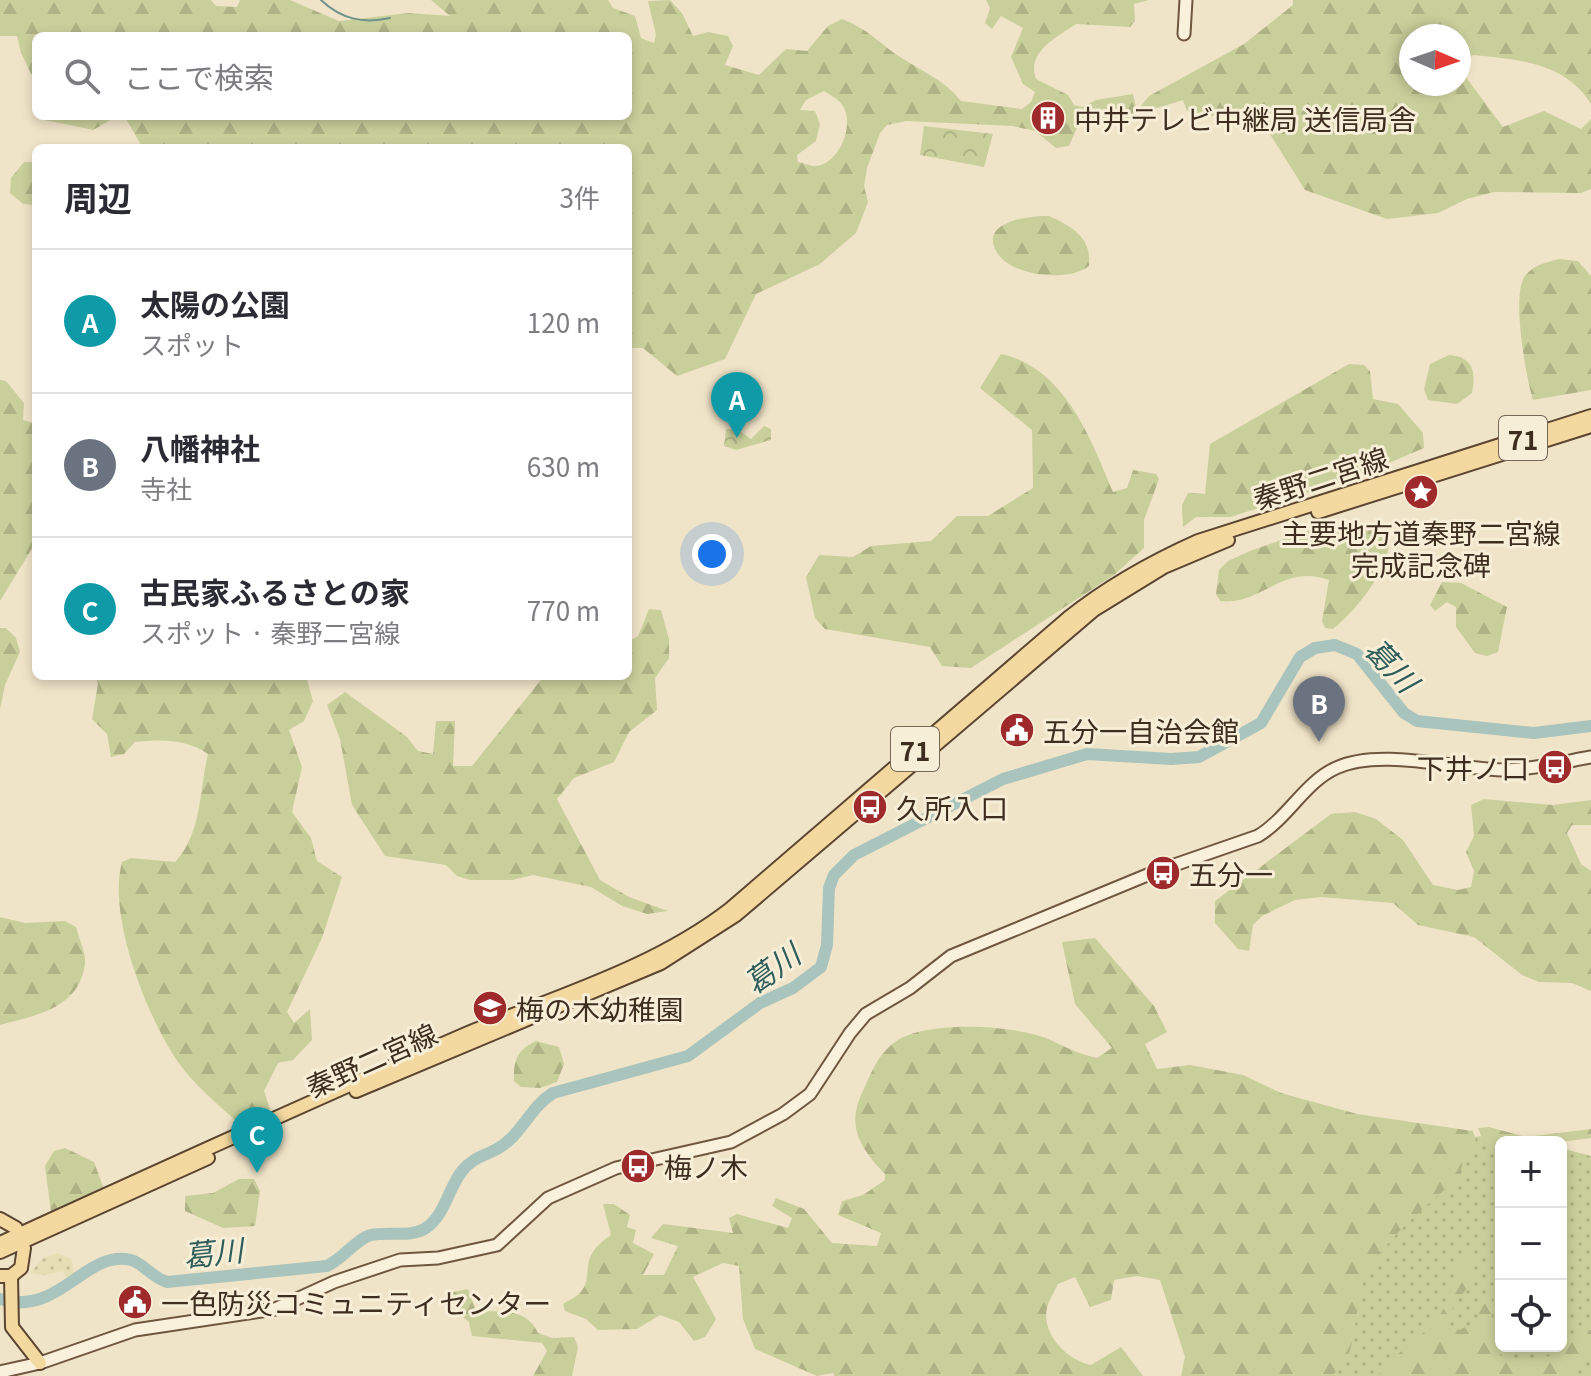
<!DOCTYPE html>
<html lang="ja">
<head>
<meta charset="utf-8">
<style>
	body { margin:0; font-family:Georgia,"Noto Sans JP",serif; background:#f7f7f7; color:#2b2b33 }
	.controls { position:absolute; right:24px; bottom:24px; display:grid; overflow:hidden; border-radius:12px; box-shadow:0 4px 12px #0003 }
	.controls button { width:72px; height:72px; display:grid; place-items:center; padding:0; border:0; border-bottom:2px solid #e1e1e2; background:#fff; color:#2b2b33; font:40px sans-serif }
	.compass { position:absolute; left:1399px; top:24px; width:72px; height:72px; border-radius:50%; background:#fff; box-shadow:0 4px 12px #0003; rotate:92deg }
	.you { position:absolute; left:712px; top:554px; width:28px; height:28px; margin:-20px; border:6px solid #fff; border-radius:50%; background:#1a73e8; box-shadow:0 0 0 12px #1a73e833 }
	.badge { display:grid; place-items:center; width:52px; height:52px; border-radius:50%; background:#9e2a2b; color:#fff; font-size:26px; font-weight:700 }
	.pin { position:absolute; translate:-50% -66px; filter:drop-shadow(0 2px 4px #0008) }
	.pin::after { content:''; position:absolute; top:42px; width:28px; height:24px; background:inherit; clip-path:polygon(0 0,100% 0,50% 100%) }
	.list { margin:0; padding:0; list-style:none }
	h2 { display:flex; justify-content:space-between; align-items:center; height:104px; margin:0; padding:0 32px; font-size:34px }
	h2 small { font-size:26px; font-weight:400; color:#7c7c81 }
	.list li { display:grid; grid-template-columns:52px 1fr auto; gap:24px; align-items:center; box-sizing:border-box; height:144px; padding:0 32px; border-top:2px solid #e1e1e2 }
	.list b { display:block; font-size:30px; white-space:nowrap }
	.list p { margin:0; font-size:26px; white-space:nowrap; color:#7c7c81 }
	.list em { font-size:26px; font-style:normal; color:#7c7c81 }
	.icon { flex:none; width:44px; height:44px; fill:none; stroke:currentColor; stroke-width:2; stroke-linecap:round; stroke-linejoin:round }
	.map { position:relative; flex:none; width:1591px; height:1376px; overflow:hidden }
	.search { position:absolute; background:#fff; box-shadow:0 4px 12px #0003; left:32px; top:32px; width:600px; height:88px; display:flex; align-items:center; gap:20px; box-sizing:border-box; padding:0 28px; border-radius:12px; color:#7c7c81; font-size:30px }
	.panel { position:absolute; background:#fff; box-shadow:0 4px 12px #0003; left:32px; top:144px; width:600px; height:536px; border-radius:12px }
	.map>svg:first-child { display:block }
	.farmland { fill:url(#farmland-dots) }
	.grass { fill:url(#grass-dots) }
	.forest { fill:url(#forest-firs); fill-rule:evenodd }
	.park { fill:url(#park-crowns) }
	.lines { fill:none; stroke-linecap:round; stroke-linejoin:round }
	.stream { stroke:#6f938a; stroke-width:2 }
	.river { stroke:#a9c4bc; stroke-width:12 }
	.secondary-casing { stroke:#6f573f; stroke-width:15 }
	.primary-casing { stroke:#5b4430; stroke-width:16 }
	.secondary { stroke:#faf1dc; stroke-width:11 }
	.primary { stroke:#f3d9a0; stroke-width:12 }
	.labels { text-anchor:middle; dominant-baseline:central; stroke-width:6; stroke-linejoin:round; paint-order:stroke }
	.shield { fill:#f7eed8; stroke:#756857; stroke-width:2 }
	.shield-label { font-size:26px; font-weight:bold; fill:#3d2e20 }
	.poi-label { font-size:28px; fill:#3d2e20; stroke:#f7eed8; text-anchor:start }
	.street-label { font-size:28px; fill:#3d2e20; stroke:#f7eed8 }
	.water-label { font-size:30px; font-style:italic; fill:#2f5d5a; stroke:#f7eed8 }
</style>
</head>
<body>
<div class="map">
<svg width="1591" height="1376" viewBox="0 0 1591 1376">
	<defs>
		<pattern id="farmland-dots" width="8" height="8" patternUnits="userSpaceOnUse" patternTransform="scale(2)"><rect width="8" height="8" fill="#e6deb5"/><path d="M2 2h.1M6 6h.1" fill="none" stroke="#c6bf9b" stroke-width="1.8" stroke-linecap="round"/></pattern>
		<pattern id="grass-dots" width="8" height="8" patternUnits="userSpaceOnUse" patternTransform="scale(2)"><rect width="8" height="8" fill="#c9cf9b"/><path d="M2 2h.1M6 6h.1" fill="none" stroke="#aeb285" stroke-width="1.8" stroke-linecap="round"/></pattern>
		<pattern id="forest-firs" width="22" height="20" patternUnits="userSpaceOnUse" patternTransform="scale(2)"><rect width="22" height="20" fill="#c9cf9b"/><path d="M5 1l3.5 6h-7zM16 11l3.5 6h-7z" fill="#aeb285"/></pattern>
		<pattern id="park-crowns" width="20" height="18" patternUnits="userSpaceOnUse" patternTransform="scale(2)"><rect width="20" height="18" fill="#c9cf9b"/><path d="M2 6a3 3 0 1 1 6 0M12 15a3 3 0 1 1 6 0" fill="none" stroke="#aeb285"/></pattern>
	</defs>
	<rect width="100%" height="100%" fill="#f0e4c8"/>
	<polygon class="farmland" points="58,1253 71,1259 75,1274 66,1277 63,1271 45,1275 30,1273 43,1258"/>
	<polygon class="grass" points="1495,1135 1532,1142 1501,1142 1501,1346 1561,1346 1561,1148 1591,1156 1591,1376 1278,1376 1472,1137"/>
	<g class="forest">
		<path d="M0,0h211l5,6 21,1 3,-7h50l49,21 70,-8 41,3 -19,-16h177l5,8 22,8 6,22 13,5 2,-8 -8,-34 22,-1 12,13 11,23 15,-4 20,4 5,10 -8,19 34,10 27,-26 21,2 21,-25 14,-7c30,12 38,26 63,41 22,14 40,21 56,41l61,8 9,-7 4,-10 -12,-8 -12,-27 12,-29 -22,-12 -9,13 -7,-6 5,-15 -4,-8h163l-15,4 1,17 -5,6 -54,-3c-19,13 -50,28 -40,55l32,16 6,10 8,2 14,-7 37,-6 4,17 12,-15 95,-52 49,-39v-5h298v104c-25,-41 -73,-45 -118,-49l-14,13 44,59 41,-16 37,18 10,-10v70l-10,4 -87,-1 -27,7 -29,14 -51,6 -82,-29 -47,-75 -46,1 -25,-5 -4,-11 -45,14 -17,9h-42l-10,23 -13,2 -21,-17 -23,-5 -106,-5 -19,4 -7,8 -13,35 -3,18 4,16 -12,31 -36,31 -64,30 -31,65 -48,17 -34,-28h-15v-200h-491l3,-5 -14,-24 -10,-2 -23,13 -48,-10 -1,-4h584v-80h-592v48l-15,-31 -4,-17h-17zM1411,36h48v48h-48zM824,91c5,3 12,7 16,11 17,18 1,60 -23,64 -5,1 -13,-3 -19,-4l-1,-7 19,-14 4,-17 -5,-13 -15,-1 6,-10z"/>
		<polygon points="24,162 36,162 36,205 23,204 10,193 11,178"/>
		<path d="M1049,216c23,10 43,22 40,50 -20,16 -75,11 -91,-12 -22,-32 32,-39 51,-38z"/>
		<path d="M1559,259l19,2 13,15v114l-58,10c-7,-23 -22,-105 -8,-124 8,-11 22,-14 34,-17z"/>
		<path d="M1001,354c64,14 90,85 112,138l14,-4 6,-18 23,4 3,5 -15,41v28l-30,27 -143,93 -29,-2 -12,-19 -105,-18 -10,-11 -9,-41 13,-22 34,2 18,-11 60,-5 26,-25h31l45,-28 -1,-58 -52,-42z"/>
		<path d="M1449,355c24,2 27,16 23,38l-15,11 -29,-4 -4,-11 6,-25z"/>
		<polygon points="1349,364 1364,365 1370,371 1373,399 1398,404 1423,433 1424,448 1349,480 1230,517 1196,517 1183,527 1182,505 1188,493 1205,494 1210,444"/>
		<polygon points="0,380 6,381 24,403 23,420 36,424 36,542 0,601"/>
		<path d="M1382,522c26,28 -26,89 -49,107l-8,-1 -3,-7 7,-41c-48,-17 -66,26 -109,21l-4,-7 3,-24 9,-9 22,-10 73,-26z"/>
		<polygon points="1442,582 1461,583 1507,607 1498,652 1487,656 1475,653 1456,627 1456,607 1447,602 1435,611 1430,605"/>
		<polygon points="649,609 661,610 669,639 669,658 655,678 657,710 629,732 614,762 574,778 557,799 600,880 629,897 668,911 647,914 622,906 591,887 533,875 512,880 470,880 457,876 446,865 385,856 352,805 340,739 327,705 345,692 407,737 418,751 433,754 436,721 455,721 453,766 472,766 544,676 628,676 628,642 638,636"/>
		<polygon points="0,628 6,628 16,638 20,652 5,685 0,709"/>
		<path d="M95,676h211l7,25 -9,20 -15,9 13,37 -10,45 19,26 6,23 25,16 -20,61 -35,74 7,11 16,-14 2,31 -19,20 -15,3 -14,28 6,18 -14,11 -17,4c-21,-20 -44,-38 -61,-62 -31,-45 -71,-146 -56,-200l9,-4 44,4c27,-28 24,-71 33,-108 -21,-15 -47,-15 -73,-12l-11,12 -13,3 -4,-23 -15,-15 6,-35z"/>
		<polygon points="1484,799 1553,805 1591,800 1591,825 1572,825 1567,833 1581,864 1591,871 1591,991 1572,983 1539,982 1522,975 1474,937 1418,925 1393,903 1321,897 1295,900 1262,916 1253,925 1249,951 1238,949 1215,923 1215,901 1331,814 1355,812 1376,819 1403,840 1433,885 1458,890 1471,887 1474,871 1466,852 1474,836 1471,805"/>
		<path d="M0,917l25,6 40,-2 11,6c3,11 10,27 9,37 -6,45 -49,51 -85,61z"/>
		<path d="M1095,938l59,68 13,26 -22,12 12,25 33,-4 53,10 38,18 76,21 116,17 4,15 -14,15 -3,14c-30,30 -86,70 -98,111 -9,28 -3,75 -32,90h-149l4,-19 -25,-77 -23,-4 -23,4 -3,20 -21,7 -15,-30 -17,7c-4,8 -9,16 -11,24 -6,26 21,53 44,57l30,-18 22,29h-309l-1,-3 -16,3 -62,-27 -12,-30 -4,-53 -16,-3 -30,14 23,42 -11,18 -11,4 -15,-19 -19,-7 -23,14 -39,1 -12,-11 -21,-8 -2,-7c5,-3 13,-7 17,-11 16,-18 -5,-34 31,-58l-8,-31h11l16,11 -3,12 9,3 -3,13 21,11 -11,21h21l14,-29 -27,-8 12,-14 70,9 -4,-15 8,-4 51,14 4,-10 -20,-12 4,-8 28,11 28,34 45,3 4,-13 -43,-18 4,-14 21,-6 22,-15v-6c-24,-25 -39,-47 -23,-81 9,-19 15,-38 33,-51 31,-22 116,-17 151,-4 18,8 31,16 51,20l15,-10 -37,-44 -13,-62z"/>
		<path d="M536,1041l23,6 5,17 -7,18 -17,6 -19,-1 -7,-6c-1,-21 3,-31 22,-40z"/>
		<polygon points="1489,1127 1526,1137 1591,1129 1591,1138 1561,1142 1484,1143 1478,1128"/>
		<polygon points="65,1148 94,1162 104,1189 51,1212 45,1166 54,1151"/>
		<polygon points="239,1179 254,1179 260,1191 255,1226 223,1228 185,1211 185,1196 213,1193"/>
		<path d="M1466,1254c24,27 -17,42 -17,70l10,6 15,-7 14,-26 4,-1 -1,17 9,42 15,9 51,-12 8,-17 17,-5v19l-26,27h-187c17,-25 48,-39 65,-66 10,-16 10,-44 23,-56z"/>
		<path d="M468,1289l8,22c25,1 50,-4 62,22l14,5 22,-1 4,10 -6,29h-39l14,-25 -5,-8 -70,-7 -3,-14 -18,-15 2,-15z"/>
	</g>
	<g class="park">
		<polygon points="924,126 993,134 984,167 920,155"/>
		<polygon points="764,426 771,429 771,440 736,450 724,446 726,429 738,430 751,439"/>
	</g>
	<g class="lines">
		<path class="stream" d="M321,0c20,19 42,24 69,18"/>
		<path class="river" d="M0,1299c59,19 85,-50 131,-39 12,3 20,17 36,22l160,-16c16,-7 29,-27 44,-31 17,-4 40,3 55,-7 19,-13 22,-39 36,-57 10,-13 22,-15 35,-22 24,-13 33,-42 56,-56l135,-37 72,-53 33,-15 28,-21 6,-22 2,-57 5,-13 20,-20 149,-76 84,-25 84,5 28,-2 62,-34 39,-66 15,-9 20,-3 22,9 47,59 13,8 117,12 57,-7"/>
		<g class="secondary-casing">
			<g id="secondary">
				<polyline points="1184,34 1186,0"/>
				<path d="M0,1372l40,-9 95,-33 140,-21 59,-27 66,-22 38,-2 59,-13 51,-47 68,-30 115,-26 52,-28 27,-20 40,-61 16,-19 44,-26 41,-32 206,-85 101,-35c30,-18 47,-54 78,-68 44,-21 122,2 170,2 28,-1 57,-8 85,-13"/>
			</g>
		</g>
		<g class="primary-casing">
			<g id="primary">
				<polyline points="1318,512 1591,426"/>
				<polyline points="356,1091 661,963 736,915 1094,610 1164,567 1228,540"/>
				<polyline points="0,1219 16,1228"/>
				<path d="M0,1243c153,-70 307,-140 461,-207 91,-39 190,-66 269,-127l338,-291c40,-32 83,-56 130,-77l393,-125"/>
				<polyline points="0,1252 208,1158"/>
				<polyline points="0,1276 11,1276 21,1268 24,1248"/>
				<polyline points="11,1276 12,1327 40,1363"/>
			</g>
		</g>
		<use href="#secondary" class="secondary"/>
		<use href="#primary" class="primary"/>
	</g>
	<defs>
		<g id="building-disc" transform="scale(1.8)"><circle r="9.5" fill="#9e2a2b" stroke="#f7eed8"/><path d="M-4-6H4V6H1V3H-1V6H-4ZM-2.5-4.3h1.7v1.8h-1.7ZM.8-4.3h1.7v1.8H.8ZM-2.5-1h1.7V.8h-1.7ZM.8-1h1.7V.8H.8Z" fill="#fff"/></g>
		<g id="sight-disc" transform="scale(1.8)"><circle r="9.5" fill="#9e2a2b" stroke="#f7eed8"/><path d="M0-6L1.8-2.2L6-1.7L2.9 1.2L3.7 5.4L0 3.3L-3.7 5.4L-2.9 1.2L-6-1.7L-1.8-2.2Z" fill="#fff"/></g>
		<g id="civic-disc" transform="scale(1.8)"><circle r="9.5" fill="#9e2a2b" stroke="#f7eed8"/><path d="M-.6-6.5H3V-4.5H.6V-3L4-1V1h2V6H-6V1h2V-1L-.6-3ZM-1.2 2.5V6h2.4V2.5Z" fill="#fff"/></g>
		<g id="bus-disc" transform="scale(1.8)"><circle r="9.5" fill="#9e2a2b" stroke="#f7eed8"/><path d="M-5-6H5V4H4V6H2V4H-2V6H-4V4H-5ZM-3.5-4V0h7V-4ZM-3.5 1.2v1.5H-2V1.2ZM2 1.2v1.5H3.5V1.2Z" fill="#fff"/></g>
		<g id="school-disc" transform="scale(1.8)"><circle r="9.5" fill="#9e2a2b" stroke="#f7eed8"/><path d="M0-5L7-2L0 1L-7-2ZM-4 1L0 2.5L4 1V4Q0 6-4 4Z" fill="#fff"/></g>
	</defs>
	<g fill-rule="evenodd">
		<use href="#building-disc" x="1048" y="118"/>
		<use href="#sight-disc" x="1421" y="492"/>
		<use href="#civic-disc" x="1017" y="730"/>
		<use href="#bus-disc" x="1555" y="767"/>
		<use href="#bus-disc" x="870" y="807"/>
		<use href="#bus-disc" x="1163" y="873"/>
		<use href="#school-disc" x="490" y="1008"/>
		<use href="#bus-disc" x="638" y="1166"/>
		<use href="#civic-disc" x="135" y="1302"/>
	</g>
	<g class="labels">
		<g class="shield">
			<rect x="1499" y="416" width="48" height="44" rx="6"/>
			<rect x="891" y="727" width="48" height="44" rx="6"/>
		</g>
		<g class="shield-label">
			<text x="1523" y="438">71</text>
			<text x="915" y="749">71</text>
		</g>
		<g class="poi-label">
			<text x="1074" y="118">中井テレビ中継局 送信局舎</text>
			<text x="1421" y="532" text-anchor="middle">主要地方道秦野二宮線<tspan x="1421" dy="32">完成記念碑</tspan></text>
			<text x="1043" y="730">五分一自治会館</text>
			<text x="1529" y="767" text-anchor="end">下井ノ口</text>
			<text x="896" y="807">久所入口</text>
			<text x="1189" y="873">五分一</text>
			<text x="516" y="1008">梅の木幼稚園</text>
			<text x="664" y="1166">梅ノ木</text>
			<text x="161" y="1302">一色防災コミュニティセンター</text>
		</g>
		<g class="street-label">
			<text transform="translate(1320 477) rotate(-18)">秦野二宮線</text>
			<text transform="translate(371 1059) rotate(-24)">秦野二宮線</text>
		</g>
		<g class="water-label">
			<text transform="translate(1393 664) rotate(47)">葛川</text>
			<text transform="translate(771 967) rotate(-36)">葛川</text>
			<text transform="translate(213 1251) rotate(-6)">葛川</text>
		</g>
	</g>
</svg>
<div class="controls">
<button>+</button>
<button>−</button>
<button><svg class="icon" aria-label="locate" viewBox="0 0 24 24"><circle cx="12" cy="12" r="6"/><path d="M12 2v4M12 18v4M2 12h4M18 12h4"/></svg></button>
</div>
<svg class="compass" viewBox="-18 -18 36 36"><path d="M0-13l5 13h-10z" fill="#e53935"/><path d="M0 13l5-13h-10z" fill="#7c7c81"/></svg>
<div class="you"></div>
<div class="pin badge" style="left:737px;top:438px;background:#0f9aa8">A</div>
<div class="pin badge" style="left:1319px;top:742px;background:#6b7280">B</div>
<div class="pin badge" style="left:257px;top:1173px;background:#0f9aa8">C</div>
<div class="search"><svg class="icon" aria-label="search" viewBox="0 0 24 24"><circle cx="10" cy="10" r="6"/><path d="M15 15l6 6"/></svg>ここで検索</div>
<section class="panel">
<h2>周辺<small>3件</small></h2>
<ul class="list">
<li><span class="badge" style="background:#0f9aa8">A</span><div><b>太陽の公園</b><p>スポット</p></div><em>120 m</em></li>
<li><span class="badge" style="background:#6b7280">B</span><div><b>八幡神社</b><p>寺社</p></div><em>630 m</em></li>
<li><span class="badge" style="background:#0f9aa8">C</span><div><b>古民家ふるさとの家</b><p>スポット · 秦野二宮線</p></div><em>770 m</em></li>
</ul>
</section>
</div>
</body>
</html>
